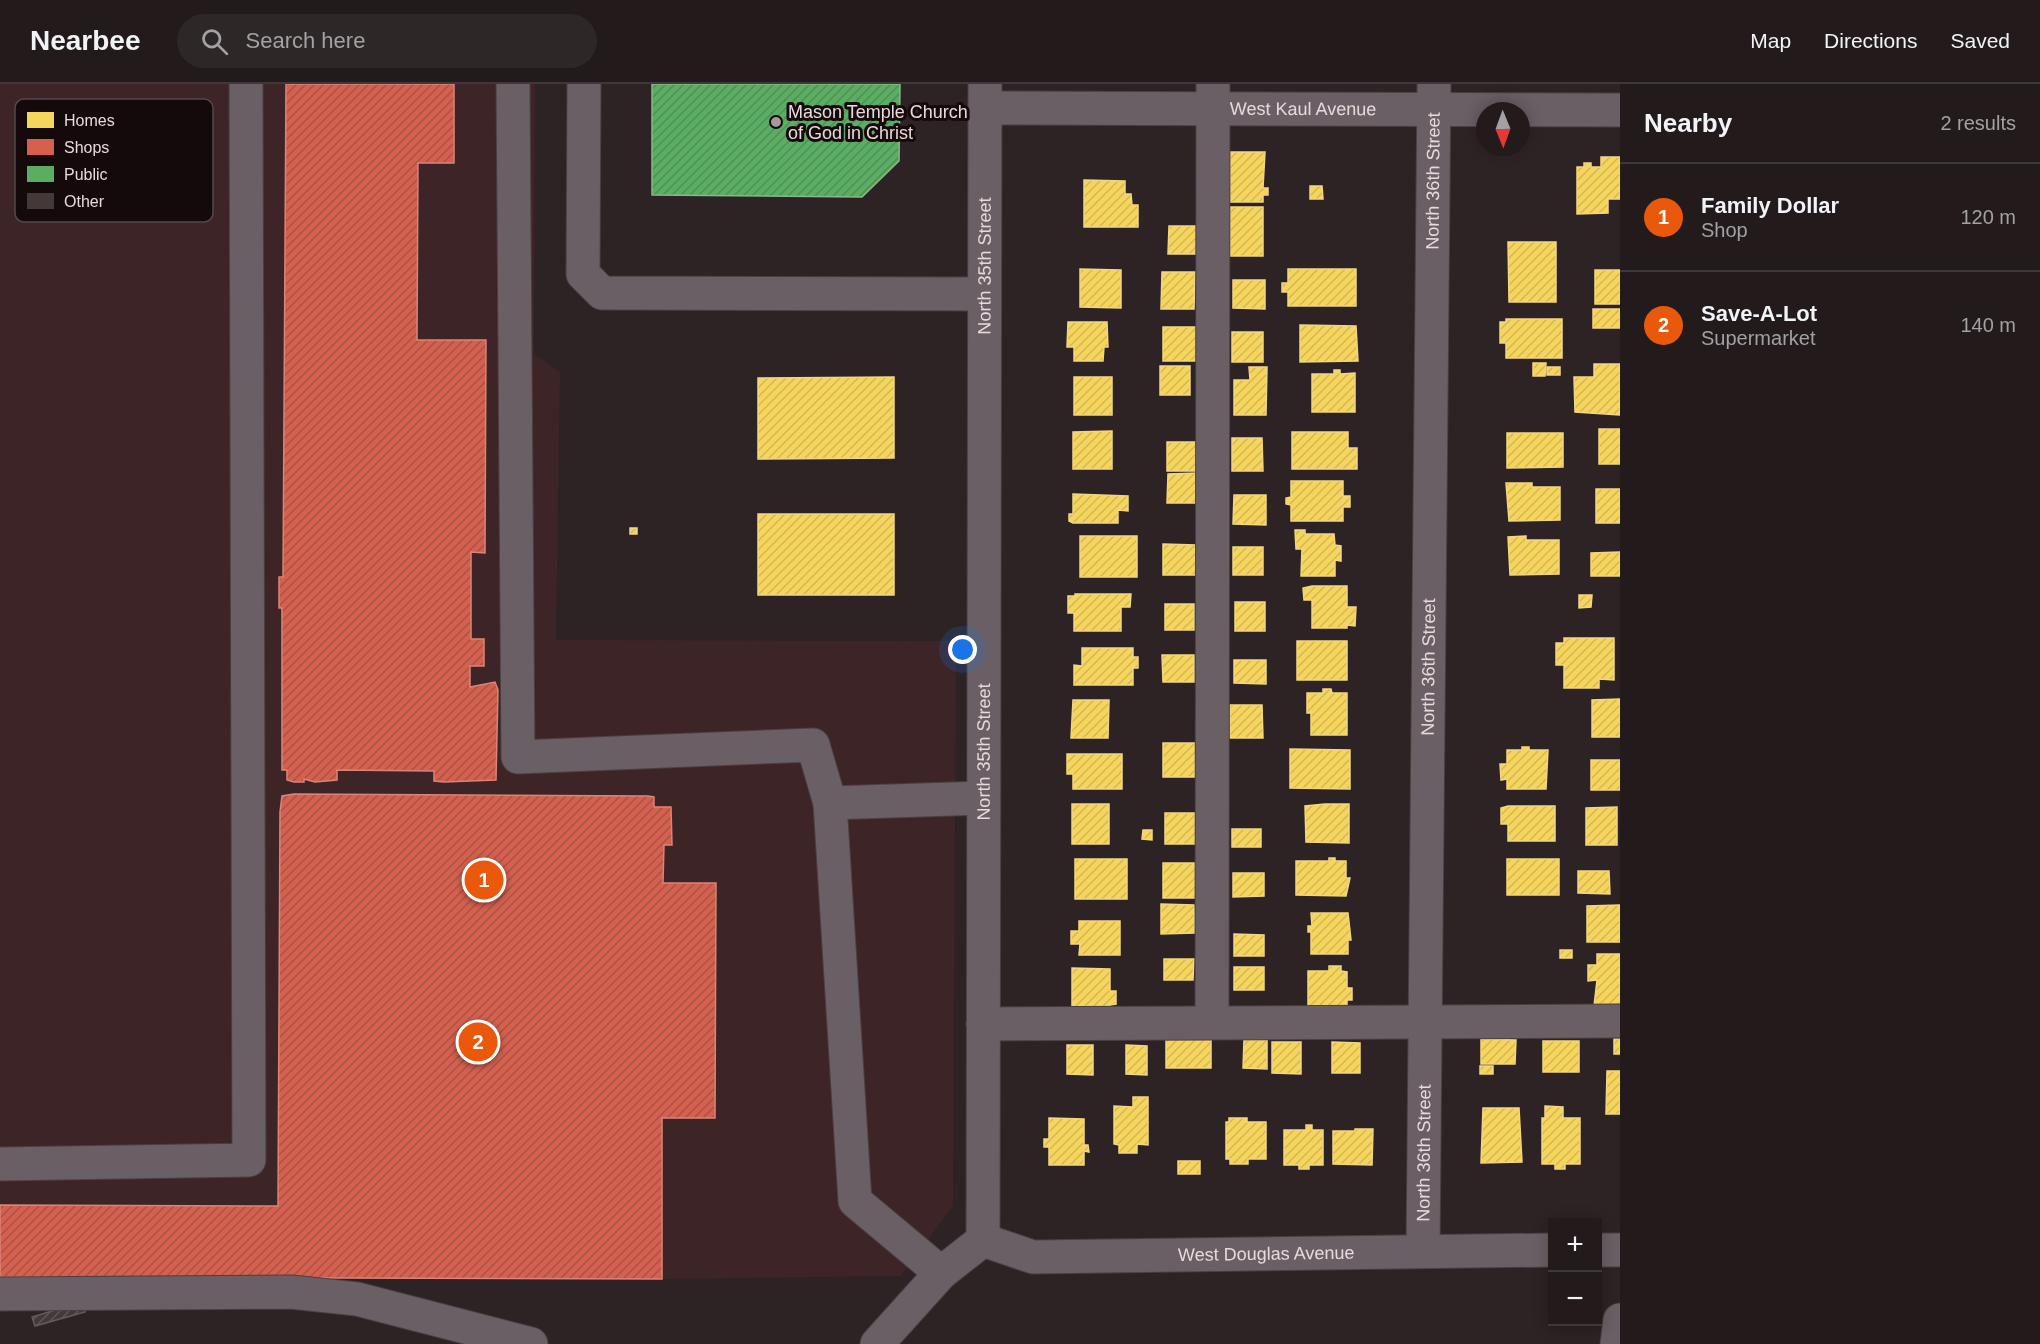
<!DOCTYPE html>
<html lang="en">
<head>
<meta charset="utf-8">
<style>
	body { margin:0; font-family:Helvetica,sans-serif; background:#2e2728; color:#f1f3f6 }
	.controls { position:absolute; right:18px; bottom:18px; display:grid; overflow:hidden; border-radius:0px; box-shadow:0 3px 15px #0003 }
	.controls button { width:54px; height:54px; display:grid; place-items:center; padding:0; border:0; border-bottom:2px solid #3f383a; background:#221a1b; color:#f1f3f6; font:30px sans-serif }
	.compass { position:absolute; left:1476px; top:18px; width:54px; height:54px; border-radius:50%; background:#221a1b; box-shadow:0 3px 15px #0003; rotate:179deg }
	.you { position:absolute; left:963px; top:566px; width:21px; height:21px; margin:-15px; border:4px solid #fff; border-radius:50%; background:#1a73e8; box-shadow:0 0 0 9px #1a73e833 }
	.badge { display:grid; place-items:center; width:39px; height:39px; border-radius:50%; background:#ea580c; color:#fff; font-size:20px; font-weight:700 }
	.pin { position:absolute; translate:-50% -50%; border:3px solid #fff; box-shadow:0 2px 6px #0006 }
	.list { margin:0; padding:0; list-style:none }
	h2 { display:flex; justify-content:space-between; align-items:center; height:78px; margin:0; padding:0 24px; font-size:26px }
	h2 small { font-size:20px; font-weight:400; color:#a2a1a3 }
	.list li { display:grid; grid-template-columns:39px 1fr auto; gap:18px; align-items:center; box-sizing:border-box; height:108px; padding:0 24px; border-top:2px solid #3f383a }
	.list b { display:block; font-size:22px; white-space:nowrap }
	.list p { margin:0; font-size:20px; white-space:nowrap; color:#a2a1a3 }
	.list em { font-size:20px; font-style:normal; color:#a2a1a3 }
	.icon { flex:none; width:33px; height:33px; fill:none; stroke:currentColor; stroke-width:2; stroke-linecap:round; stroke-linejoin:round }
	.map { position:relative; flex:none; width:1620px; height:1260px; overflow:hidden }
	header { display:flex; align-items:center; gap:36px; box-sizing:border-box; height:84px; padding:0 30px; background:#221a1b; border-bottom:2px solid #3f383a }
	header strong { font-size:28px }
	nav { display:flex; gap:33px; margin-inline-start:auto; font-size:21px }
	.search { width:420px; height:54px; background:#2e2728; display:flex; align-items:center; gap:15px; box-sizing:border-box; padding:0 21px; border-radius:33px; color:#a2a1a3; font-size:22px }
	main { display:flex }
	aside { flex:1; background:#221a1b }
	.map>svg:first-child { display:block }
	.built { fill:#3d2427 }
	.homes { fill:url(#homes-hatch); stroke:#f2d682; stroke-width:1.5 }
	.shops { fill:url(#shops-hatch); stroke:#db8478; stroke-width:1.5 }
	.public { fill:url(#public-hatch); stroke:#85bb86; stroke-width:1.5 }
	.building { fill:url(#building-hatch); stroke:#655b5a; stroke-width:1.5 }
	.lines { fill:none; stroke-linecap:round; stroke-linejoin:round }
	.minor-casing { stroke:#4a4042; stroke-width:35 }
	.minor { stroke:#695f65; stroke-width:33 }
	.poi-dot { fill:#a7999b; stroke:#140a0b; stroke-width:2 }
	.labels { text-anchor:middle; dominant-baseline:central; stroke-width:6; stroke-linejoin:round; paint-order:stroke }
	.street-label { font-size:18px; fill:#e8d9db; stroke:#140a0b }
	.poi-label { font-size:18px; fill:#e8d9db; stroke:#140a0b; text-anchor:start }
	.key { fill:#140a0b; stroke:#544849; stroke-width:1.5 }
	.key-label { font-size:16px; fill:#e8d9db }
</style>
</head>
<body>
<header>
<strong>Nearbee</strong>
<div class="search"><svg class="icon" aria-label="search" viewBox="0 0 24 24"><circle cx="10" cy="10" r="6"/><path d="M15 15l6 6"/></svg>Search here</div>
<nav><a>Map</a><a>Directions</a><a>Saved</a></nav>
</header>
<main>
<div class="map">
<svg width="1620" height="1260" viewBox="0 0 1620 1260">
	<defs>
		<pattern id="homes-hatch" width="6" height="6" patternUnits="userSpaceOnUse" patternTransform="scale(1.5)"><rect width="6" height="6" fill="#f6d55c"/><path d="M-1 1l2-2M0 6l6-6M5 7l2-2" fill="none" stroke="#d3b757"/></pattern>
		<pattern id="shops-hatch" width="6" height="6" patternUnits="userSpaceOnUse" patternTransform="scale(1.5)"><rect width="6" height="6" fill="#d6604d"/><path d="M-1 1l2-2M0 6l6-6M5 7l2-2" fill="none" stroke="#a45549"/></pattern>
		<pattern id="public-hatch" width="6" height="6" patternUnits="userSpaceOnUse" patternTransform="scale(1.5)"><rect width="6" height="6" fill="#5aae61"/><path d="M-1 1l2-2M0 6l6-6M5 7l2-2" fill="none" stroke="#548d58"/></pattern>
		<pattern id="building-hatch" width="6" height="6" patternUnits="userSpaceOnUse" patternTransform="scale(1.5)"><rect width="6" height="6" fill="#433938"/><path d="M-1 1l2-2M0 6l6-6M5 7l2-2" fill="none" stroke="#5e5554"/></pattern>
	</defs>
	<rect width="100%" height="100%" fill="#2d2224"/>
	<polygon class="built" points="0,0 535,0 534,270 560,288 556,556 956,557 953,1122 901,1192 662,1195 0,1193"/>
	<g class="homes">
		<polygon points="1230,68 1265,68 1263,104 1268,104 1268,111 1263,111 1263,118 1230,118"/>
		<polygon points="1601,73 1620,73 1620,115 1608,115 1608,129 1577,130 1577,83 1584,83 1584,79 1591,79 1591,83 1601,83"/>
		<polygon points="1084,96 1125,97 1125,110 1131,110 1132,121 1138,121 1138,143 1084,143"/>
		<polygon points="1310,102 1322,102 1323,115 1310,115"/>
		<rect x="1230" y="123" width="33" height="49"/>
		<polygon points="1169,142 1198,142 1198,170 1168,170"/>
		<polygon points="1508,158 1556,158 1556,218 1509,218"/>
		<polygon points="1080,185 1121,186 1121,224 1080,223"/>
		<polygon points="1288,185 1356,185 1356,222 1288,222 1288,208 1282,208 1282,199 1288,199"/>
		<rect x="1595" y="186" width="25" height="34"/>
		<polygon points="1162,188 1195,188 1194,225 1161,225"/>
		<polygon points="1233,196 1265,196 1265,225 1233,224"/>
		<rect x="1593" y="225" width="27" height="19"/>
		<polygon points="1506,235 1562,235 1562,274 1506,274 1506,259 1500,259 1500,238 1506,238"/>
		<polygon points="1068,238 1107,238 1108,263 1104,263 1103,277 1074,277 1074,263 1067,263"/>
		<polygon points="1300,241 1356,242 1358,277 1300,278"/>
		<rect x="1163" y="243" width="34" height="34"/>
		<rect x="1232" y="248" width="31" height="30"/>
		<polygon points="1533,279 1546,279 1545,292 1533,292"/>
		<polygon points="1594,280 1620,280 1620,331 1575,328 1574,293 1594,293"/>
		<rect x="1160" y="282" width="30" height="29"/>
		<polygon points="1249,283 1267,283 1266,331 1234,331 1234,296 1250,296"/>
		<rect x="1547" y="283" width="13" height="8"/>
		<polygon points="1334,286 1340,286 1340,290 1355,289 1355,328 1312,328 1312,290 1334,290"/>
		<polygon points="894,293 894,374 758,375 758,294"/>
		<rect x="1074" y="293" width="38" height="38"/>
		<rect x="1599" y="345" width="21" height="35"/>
		<polygon points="1112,347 1112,385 1073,385 1073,348"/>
		<polygon points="1292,348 1348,348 1348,364 1357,364 1357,385 1292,385"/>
		<polygon points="1507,349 1563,349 1563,383 1507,384"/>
		<polygon points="1232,354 1262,354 1263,387 1232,387"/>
		<rect x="1167" y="358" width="30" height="29"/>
		<polygon points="1198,389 1197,419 1167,419 1168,390"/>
		<polygon points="1291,397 1343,397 1343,412 1350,412 1350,423 1343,423 1343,437 1291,437 1291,421 1286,420 1286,414 1291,413"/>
		<polygon points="1506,399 1532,399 1532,403 1560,403 1560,436 1509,437"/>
		<rect x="1596" y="405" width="24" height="34"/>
		<polygon points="1073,410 1128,412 1128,427 1118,426 1118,439 1073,439 1069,437 1069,430 1073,430"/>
		<polygon points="1234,411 1266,411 1266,441 1233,440"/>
		<rect x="758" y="430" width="136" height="81"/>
		<rect x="630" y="444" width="7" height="6"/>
		<polygon points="1295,446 1305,446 1305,450 1334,450 1335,461 1341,462 1341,477 1335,476 1335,492 1301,492 1302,465 1296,465"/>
		<rect x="1080" y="452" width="57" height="41"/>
		<polygon points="1526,452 1526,456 1559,456 1559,490 1510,491 1508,453"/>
		<polygon points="1163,460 1196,461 1196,491 1163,491"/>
		<rect x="1233" y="463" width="30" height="28"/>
		<polygon points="1620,468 1620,492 1591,492 1591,469"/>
		<polygon points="1312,502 1347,502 1347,523 1356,523 1355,542 1347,541 1347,544 1312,544 1312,516 1304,516 1303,504"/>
		<polygon points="1075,510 1131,510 1130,523 1121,523 1121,547 1074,547 1074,529 1068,529 1068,512 1075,512"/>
		<polygon points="1579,511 1592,511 1591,523 1579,524"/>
		<rect x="1235" y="518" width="30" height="29"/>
		<rect x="1165" y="520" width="29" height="26"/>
		<polygon points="1564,554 1614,554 1614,596 1599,595 1599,604 1564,604 1564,581 1556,581 1556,559 1564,559"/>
		<rect x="1297" y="557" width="50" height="39"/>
		<polygon points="1082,564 1133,564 1133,573 1138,573 1138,584 1133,584 1133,601 1074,601 1074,581 1082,582"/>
		<polygon points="1162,571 1194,571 1194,598 1163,598"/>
		<polygon points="1234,576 1266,576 1266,600 1234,599"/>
		<polygon points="1323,605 1331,605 1332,609 1347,609 1347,651 1311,651 1311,629 1307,629 1307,609 1323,609"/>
		<polygon points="1620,615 1620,653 1592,653 1592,616"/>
		<polygon points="1073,616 1109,616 1108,654 1071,654"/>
		<polygon points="1230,621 1262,621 1263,654 1230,654"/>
		<polygon points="1163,659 1196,659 1195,693 1163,693"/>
		<polygon points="1522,663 1529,663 1529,666 1548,666 1546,705 1507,705 1507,695 1501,696 1500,680 1507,680 1507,666 1522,666"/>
		<polygon points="1290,665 1350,666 1350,705 1290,704"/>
		<polygon points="1067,670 1122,670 1122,705 1073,705 1073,690 1067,690"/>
		<rect x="1591" y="676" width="29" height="30"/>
		<rect x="1072" y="720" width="37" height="40"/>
		<polygon points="1325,720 1349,720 1349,759 1306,758 1305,722"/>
		<polygon points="1508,722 1555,722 1555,757 1508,757 1508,740 1501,740 1501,724"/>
		<polygon points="1617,723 1617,761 1586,761 1586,724"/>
		<polygon points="1165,729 1195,729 1196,760 1165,760"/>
		<rect x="1232" y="745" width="29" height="18"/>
		<polygon points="1143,746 1152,746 1152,756 1142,755"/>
		<polygon points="1329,774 1335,774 1335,777 1346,777 1346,794 1350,794 1346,812 1296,811 1296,777 1329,777"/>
		<rect x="1075" y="775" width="52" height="40"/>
		<rect x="1507" y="775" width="52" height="36"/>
		<rect x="1163" y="779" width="36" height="35"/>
		<polygon points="1578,787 1609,787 1610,810 1578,809"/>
		<polygon points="1233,789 1264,789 1264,812 1233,813"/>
		<polygon points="1161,820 1194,821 1195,849 1161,850"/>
		<polygon points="1620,821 1620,858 1587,858 1587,822"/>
		<polygon points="1311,829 1348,829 1351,856 1348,856 1348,870 1311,870 1311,848 1308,848 1308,842 1312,842"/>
		<polygon points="1079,837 1120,837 1120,871 1079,871 1080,860 1071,860 1071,847 1079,847"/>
		<polygon points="1234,850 1264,851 1264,872 1234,872"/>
		<rect x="1560" y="866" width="12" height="8"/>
		<polygon points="1597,870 1620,870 1620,922 1594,922 1597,896 1588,897 1588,881 1597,881"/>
		<polygon points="1164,875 1194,875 1193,896 1164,896"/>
		<polygon points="1329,882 1341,882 1341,887 1347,888 1347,904 1352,904 1352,916 1347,916 1347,922 1308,922 1308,887 1329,887"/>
		<rect x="1234" y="883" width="30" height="23"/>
		<polygon points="1072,884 1110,885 1110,907 1116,907 1116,920 1110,921 1110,923 1072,923"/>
		<polygon points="1166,954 1211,955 1211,984 1166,984"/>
		<polygon points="1481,955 1516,956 1515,980 1481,980"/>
		<rect x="1614" y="955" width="6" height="15"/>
		<polygon points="1244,956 1267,956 1267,985 1243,984"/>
		<rect x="1543" y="957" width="36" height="31"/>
		<polygon points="1272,958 1301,958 1301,990 1272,989"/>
		<polygon points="1332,958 1360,959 1360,989 1332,989"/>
		<polygon points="1067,961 1093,961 1093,991 1067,990"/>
		<polygon points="1126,961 1147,962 1147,991 1126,990"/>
		<rect x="1480" y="982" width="13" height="8"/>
		<polygon points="1607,987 1620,987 1620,1030 1606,1030"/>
		<polygon points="1133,1013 1148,1013 1148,1061 1137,1060 1137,1069 1119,1069 1119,1061 1114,1060 1114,1022 1133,1023"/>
		<polygon points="1545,1022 1563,1023 1563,1034 1580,1034 1580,1080 1565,1080 1565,1085 1555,1085 1555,1080 1542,1080 1542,1034 1545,1034"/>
		<polygon points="1483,1024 1519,1024 1522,1078 1481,1079"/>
		<polygon points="1049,1034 1084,1035 1084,1061 1088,1061 1089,1068 1084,1067 1084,1081 1049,1081 1049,1063 1044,1063 1044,1055 1049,1055"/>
		<polygon points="1229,1034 1247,1034 1247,1038 1266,1038 1266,1075 1248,1075 1248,1080 1230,1080 1230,1075 1226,1075 1226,1038 1229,1038"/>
		<polygon points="1306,1041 1312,1041 1312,1046 1323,1046 1323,1081 1309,1081 1309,1085 1299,1085 1299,1081 1284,1081 1284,1046 1306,1046"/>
		<polygon points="1355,1045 1373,1045 1372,1081 1333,1080 1333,1047 1355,1047"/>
		<rect x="1178" y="1077" width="22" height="13"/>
	</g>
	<g class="shops">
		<polygon points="286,0 454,0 454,79 418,79 417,256 486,256 485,469 471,468 471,555 484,555 484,582 470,582 470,603 495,598 498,606 496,696 444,698 434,697 434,687 337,686 337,696 315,698 304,695 304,698 294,698 287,696 287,686 282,686 282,524 279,524 279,493 283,493"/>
		<polygon points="294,710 648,712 654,713 654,723 671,723 672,761 664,761 663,799 716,799 715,1034 662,1034 662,1195 0,1193 0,1121 278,1122 280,728 282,712"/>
	</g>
	<polygon class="public" points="652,0 900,0 899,77 862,113 652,111"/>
	<polygon class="building" points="82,1218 85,1228 35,1242 32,1233"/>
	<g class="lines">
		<g class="minor-casing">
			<g id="minor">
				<polyline points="513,0 518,673 813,661 830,719"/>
				<polyline points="584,0 583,190 602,209 984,210"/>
				<path id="s1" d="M985,24l635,2"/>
				<polyline points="1212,938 1213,0"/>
				<polyline points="983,940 1620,937"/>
				<polyline points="0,1080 249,1076 246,0"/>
				<path id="s2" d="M983,1156l2,-1156"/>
				<path id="s3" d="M983,1156l50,17 519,-7"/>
				<polyline points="1598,1166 1620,1166"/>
				<path id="s4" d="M1423,1167l11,-1167"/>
				<polyline points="941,1189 855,1117 830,719 983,714"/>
				<polyline points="0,1210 291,1208 357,1215 531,1260"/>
				<polyline points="877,1260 941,1189 983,1156"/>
				<polyline points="1617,1260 1620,1236"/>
			</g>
		</g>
		<use href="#minor" class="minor"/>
	</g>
	<circle class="poi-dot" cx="776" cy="38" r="6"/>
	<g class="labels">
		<g class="street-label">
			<text stroke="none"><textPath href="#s1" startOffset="318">West Kaul Avenue</textPath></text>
			<text stroke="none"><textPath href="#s4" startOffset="1070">North 36th Street</textPath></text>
			<text stroke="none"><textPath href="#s2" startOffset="974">North 35th Street</textPath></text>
			<text stroke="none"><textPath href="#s4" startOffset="584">North 36th Street</textPath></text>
			<text stroke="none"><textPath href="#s2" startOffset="488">North 35th Street</textPath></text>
			<text stroke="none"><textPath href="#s4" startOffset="98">North 36th Street</textPath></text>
			<text stroke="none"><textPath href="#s3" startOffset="286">West Douglas Avenue</textPath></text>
		</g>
		<g class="poi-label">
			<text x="788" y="28">Mason Temple Church<tspan x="788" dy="21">of God in Christ</tspan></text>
		</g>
	</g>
	<rect x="15" y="15" width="198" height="123" rx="9" class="key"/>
	<rect x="27" y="28" width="27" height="16" fill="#f6d55c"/>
	<rect x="27" y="55" width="27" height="16" fill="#d6604d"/>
	<rect x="27" y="82" width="27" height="16" fill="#5aae61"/>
	<rect x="27" y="109" width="27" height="16" fill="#433938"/>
	<g class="key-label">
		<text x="64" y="42">Homes</text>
		<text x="64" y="69">Shops</text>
		<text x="64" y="96">Public</text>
		<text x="64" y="123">Other</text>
	</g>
</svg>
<div class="controls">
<button>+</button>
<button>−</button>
</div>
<svg class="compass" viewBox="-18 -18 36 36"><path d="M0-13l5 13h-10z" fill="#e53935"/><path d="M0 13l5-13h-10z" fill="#a2a1a3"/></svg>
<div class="you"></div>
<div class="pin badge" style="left:484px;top:796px">1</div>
<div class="pin badge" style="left:478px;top:958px">2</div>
</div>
<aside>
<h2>Nearby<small>2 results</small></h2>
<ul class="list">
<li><span class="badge">1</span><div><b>Family Dollar</b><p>Shop</p></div><em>120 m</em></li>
<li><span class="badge">2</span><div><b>Save-A-Lot</b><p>Supermarket</p></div><em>140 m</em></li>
</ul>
</aside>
</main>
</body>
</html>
